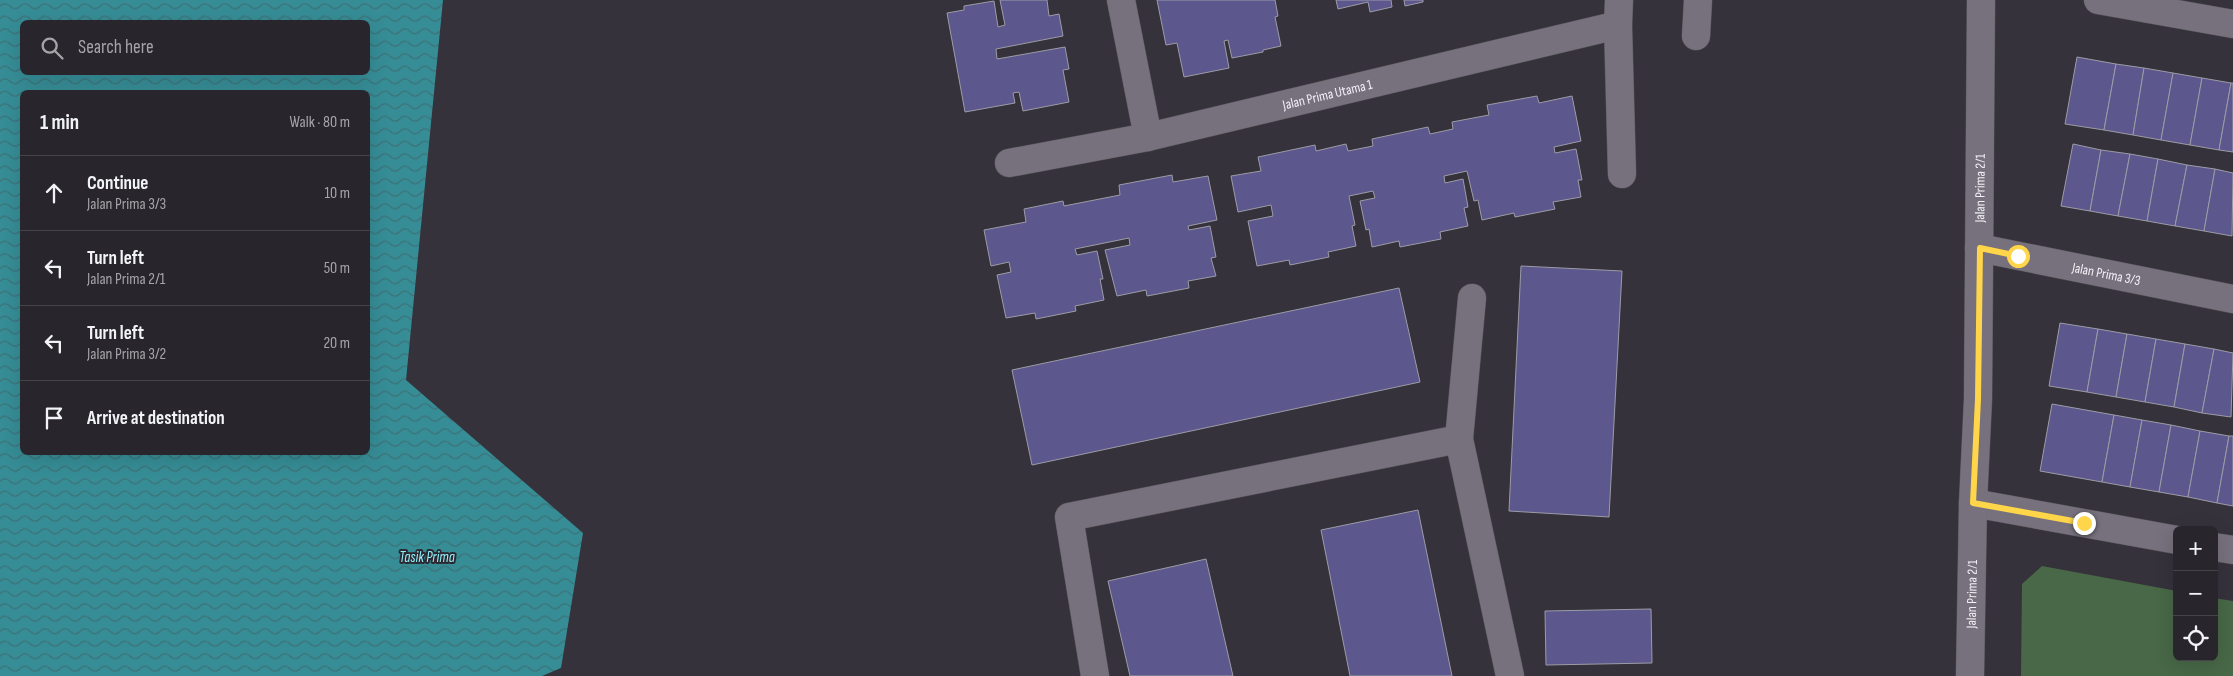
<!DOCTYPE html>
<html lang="en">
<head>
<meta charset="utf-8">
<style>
	body { margin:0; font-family:"Sofia Sans Condensed",sans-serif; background:#343238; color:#f1f3f6 }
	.controls { position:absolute; right:15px; bottom:15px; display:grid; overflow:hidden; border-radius:8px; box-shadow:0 5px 20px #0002 }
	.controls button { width:45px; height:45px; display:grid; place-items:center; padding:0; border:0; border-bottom:1px solid #444348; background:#28262c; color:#f1f3f6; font:25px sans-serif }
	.stop { position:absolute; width:15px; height:15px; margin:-11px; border:4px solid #ffd54a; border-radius:50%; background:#fff }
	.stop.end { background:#ffd54a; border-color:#fff; box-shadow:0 1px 5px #0008 }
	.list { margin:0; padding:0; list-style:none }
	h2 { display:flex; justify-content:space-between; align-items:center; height:65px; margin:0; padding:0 20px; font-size:21px }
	h2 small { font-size:16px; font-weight:400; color:#a5a5a9 }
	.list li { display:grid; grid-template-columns:32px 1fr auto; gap:15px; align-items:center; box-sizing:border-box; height:75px; padding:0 20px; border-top:1px solid #444348 }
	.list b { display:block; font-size:19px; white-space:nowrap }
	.list p { margin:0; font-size:16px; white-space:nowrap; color:#a5a5a9 }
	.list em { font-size:16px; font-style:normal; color:#a5a5a9 }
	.icon { flex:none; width:28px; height:28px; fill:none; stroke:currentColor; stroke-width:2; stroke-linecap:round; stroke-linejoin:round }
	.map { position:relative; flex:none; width:2233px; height:676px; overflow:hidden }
	.search { position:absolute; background:#28262c; box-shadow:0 5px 20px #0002; left:20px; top:20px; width:350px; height:55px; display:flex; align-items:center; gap:12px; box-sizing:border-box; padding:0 18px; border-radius:8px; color:#a5a5a9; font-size:19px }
	.panel { position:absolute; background:#28262c; box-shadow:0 5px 20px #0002; left:20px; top:90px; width:350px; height:365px; border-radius:8px }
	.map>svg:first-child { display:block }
	.park { fill:#486847 }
	.water { fill:url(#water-waves); fill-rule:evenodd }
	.building { fill:#5c578c; stroke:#9c9ca7 }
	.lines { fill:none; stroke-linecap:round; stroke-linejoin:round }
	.minor-casing { stroke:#555259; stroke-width:29 }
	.minor { stroke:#76717c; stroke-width:28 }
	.route { stroke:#ffd54a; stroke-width:6 }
	.labels { text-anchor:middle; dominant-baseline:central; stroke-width:4; stroke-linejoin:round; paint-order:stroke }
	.street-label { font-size:14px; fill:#f2f0f6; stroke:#2c2831 }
	.water-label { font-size:15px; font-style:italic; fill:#92f1fa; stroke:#2c2831 }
</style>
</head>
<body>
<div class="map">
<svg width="2233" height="676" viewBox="0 0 2233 676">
	<defs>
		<pattern id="water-waves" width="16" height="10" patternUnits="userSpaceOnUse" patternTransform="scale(1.25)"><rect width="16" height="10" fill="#368d96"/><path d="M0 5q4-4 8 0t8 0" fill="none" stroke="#3e7178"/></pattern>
	</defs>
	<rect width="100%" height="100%" fill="#36323b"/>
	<polygon class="park" points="2042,566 2177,591 2177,657 2214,657 2214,598 2233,601 2233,676 2021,676 2022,584"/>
	<path class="water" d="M0,0h443l-37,380 177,153 -22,135 -19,8h-542zM22,22h346v50h-346zM22,92h346v360h-346z"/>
	<g class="building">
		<polygon points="1000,0 1047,0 1049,16 1059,14 1063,36 996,49 997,59 1065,47 1069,69 1063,70 1069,102 1023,111 1019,92 1013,93 1015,103 965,112 947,13 964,10 964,6 994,1 998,27 1005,25"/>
		<polygon points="1157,0 1275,0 1278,16 1275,17 1281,46 1263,50 1263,52 1232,58 1228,40 1224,41 1229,68 1184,77 1177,43 1166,45"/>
		<polygon points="1336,0 1391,0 1392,7 1370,12 1368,2 1338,9"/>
		<polygon points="1404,0 1423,0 1423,2 1405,6"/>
		<polygon points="2077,57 2116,64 2104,130 2065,124"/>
		<polygon points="2116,64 2144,68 2133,135 2104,130"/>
		<polygon points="2144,68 2173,73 2161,140 2133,135"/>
		<polygon points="2173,73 2202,78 2190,145 2161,140"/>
		<polygon points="2202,78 2231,83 2219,150 2190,145"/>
		<polygon points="2231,83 2233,83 2233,152 2219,150"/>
		<polygon points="1537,96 1539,103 1572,96 1581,141 1554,147 1555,153 1576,149 1582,180 1578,180 1581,197 1553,202 1555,209 1515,217 1514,213 1482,220 1478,200 1474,201 1467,171 1444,176 1445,183 1463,179 1468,207 1464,208 1468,226 1440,232 1441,239 1400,247 1399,241 1372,247 1369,229 1366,230 1360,201 1375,198 1373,191 1349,196 1355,225 1352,226 1356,246 1328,252 1329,257 1290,265 1289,260 1257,266 1248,221 1273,216 1271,205 1238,212 1231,176 1261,171 1258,157 1315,145 1316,151 1346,144 1348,151 1373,146 1372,139 1428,127 1430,134 1453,129 1452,122 1489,115 1487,105"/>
		<polygon points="2073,144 2101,150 2090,211 2061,206"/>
		<polygon points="2101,150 2130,154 2118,216 2090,211"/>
		<polygon points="2130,154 2158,159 2147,221 2118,216"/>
		<polygon points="2158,159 2187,165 2175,226 2147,221"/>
		<polygon points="2187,165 2215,169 2204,231 2175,226"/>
		<polygon points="2215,169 2233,173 2232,236 2204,231"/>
		<polygon points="1172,175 1173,182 1208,176 1217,220 1188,226 1189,230 1210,226 1216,257 1211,258 1216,276 1188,281 1189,288 1147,296 1146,290 1117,296 1105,250 1130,245 1129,238 1075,249 1077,255 1097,251 1103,279 1100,279 1104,300 1075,306 1076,311 1036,319 1035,313 1006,318 997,275 1011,272 1009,262 991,266 984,230 1026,222 1024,209 1063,201 1064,206 1120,195 1119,185"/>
		<polygon points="1521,266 1622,271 1609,517 1509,511"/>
		<polygon points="1399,288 1420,382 1032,465 1012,370"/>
		<polygon points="2060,323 2098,329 2087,392 2049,386"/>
		<polygon points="2098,329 2127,334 2116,397 2087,392"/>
		<polygon points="2127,334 2156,339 2145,402 2116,397"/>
		<polygon points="2156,339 2185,344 2174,407 2145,402"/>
		<polygon points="2185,344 2214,349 2202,413 2174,407"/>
		<polygon points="2214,349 2233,353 2231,417 2202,413"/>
		<polygon points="2052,404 2114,415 2102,482 2040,471"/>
		<polygon points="2114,415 2142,420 2130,487 2102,482"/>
		<polygon points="2142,420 2171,425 2159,492 2130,487"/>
		<polygon points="2171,425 2200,431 2188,497 2159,492"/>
		<polygon points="2200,431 2229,436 2217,503 2188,497"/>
		<polygon points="2229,436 2233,436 2233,506 2217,503"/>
		<polygon points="1418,510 1452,676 1350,676 1321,530"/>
		<polygon points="1206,559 1233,676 1130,676 1108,581"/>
		<polygon points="1651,609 1652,663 1546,665 1545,611"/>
	</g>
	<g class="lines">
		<g class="minor-casing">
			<g id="minor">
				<path id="s1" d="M1121,0l27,137 470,-112 1,-25"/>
				<polyline points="2098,0 2233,24"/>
				<polyline points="1618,25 1622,174"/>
				<polyline points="1696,36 1698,0"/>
				<polyline points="1009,163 1148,137"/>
				<path id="s2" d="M1979,248l254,51"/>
				<polyline points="1472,298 1459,439 1510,676"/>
				<polyline points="1973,503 2177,540"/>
				<polyline points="2214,547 2233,550"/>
				<polyline points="1095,676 1069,517 1459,439"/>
				<path id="s3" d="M1970,676l3,-173 5,-104 3,-399"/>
			</g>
		</g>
		<use href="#minor" class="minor"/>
	</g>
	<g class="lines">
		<polyline class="route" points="2018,256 1980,248 1978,399 1973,503 2084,523"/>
	</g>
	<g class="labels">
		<g class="street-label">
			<text stroke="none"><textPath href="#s1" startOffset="324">Jalan Prima Utama 1</textPath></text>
			<text stroke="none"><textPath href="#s3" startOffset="488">Jalan Prima 2/1</textPath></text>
			<text stroke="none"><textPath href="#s2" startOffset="130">Jalan Prima 3/3</textPath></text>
			<text stroke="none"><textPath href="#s3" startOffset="82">Jalan Prima 2/1</textPath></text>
		</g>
		<g class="water-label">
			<text x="427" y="557">Tasik Prima</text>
		</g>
	</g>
</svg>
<div class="controls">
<button>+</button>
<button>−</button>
<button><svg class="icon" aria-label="locate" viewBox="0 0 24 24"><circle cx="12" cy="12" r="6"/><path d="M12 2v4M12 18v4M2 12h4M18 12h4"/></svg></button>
</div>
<div class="stop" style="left:2018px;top:256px"></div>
<div class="stop end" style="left:2084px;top:523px"></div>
<div class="search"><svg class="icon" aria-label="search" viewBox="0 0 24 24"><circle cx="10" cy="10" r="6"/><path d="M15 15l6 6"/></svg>Search here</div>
<section class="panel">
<h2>1 min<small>Walk · 80 m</small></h2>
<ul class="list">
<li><svg class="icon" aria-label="ahead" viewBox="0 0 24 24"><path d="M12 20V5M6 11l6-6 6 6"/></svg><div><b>Continue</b><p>Jalan Prima 3/3</p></div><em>10 m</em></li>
<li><svg class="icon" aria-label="left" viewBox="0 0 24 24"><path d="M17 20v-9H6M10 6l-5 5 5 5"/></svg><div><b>Turn left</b><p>Jalan Prima 2/1</p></div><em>50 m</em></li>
<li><svg class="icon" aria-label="left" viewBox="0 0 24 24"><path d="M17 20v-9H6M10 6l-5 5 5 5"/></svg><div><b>Turn left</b><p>Jalan Prima 3/2</p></div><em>20 m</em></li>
<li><svg class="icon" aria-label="arrive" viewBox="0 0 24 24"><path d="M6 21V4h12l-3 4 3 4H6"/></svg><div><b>Arrive at destination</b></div></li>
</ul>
</section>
</div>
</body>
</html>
